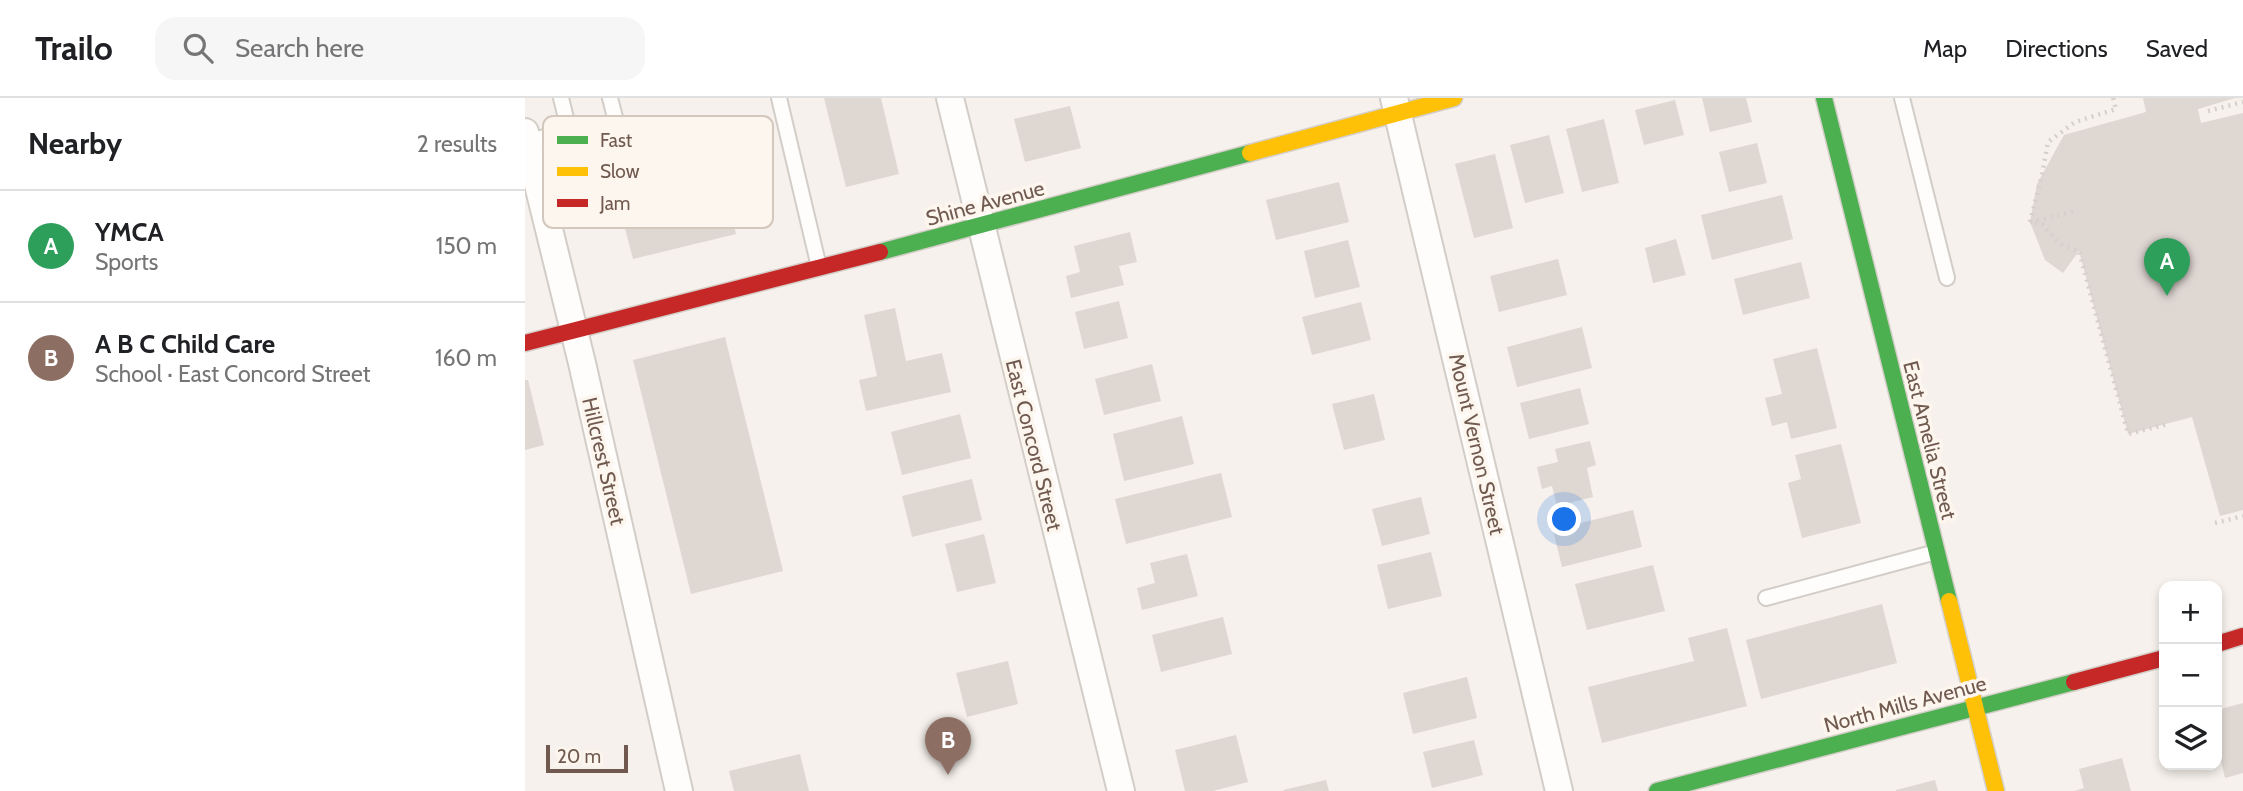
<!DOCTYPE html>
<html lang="en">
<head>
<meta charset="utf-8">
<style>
	body { margin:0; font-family:Cabin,sans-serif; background:#f6f6f6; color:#202124 }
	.controls { position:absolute; right:21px; bottom:21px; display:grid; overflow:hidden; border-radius:14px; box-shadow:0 4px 10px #0003 }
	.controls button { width:63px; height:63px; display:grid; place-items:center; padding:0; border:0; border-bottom:2px solid #e0e0e0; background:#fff; color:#202124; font:35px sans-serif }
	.scale { position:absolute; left:21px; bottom:18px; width:82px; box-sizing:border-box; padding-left:7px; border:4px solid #705a4f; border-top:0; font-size:19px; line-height:24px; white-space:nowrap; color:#705a4f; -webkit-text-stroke:5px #fdf6ee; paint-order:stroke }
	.you { position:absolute; left:1040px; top:422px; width:24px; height:24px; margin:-18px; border:5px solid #fff; border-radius:50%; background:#1a73e8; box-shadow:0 0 0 10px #1a73e833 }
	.badge { display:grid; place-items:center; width:46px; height:46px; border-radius:50%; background:#9f8f86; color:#fff; font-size:23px; font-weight:700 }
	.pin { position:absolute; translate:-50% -58px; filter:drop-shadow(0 2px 4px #0008) }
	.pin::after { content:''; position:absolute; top:37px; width:24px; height:21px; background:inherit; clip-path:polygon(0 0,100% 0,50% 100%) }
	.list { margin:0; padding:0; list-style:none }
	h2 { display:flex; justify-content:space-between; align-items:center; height:91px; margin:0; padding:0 28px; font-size:30px }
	h2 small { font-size:23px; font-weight:400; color:#757577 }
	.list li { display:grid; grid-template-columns:46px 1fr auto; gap:21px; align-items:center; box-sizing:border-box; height:112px; padding:0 28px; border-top:2px solid #e0e0e0 }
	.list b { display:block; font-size:26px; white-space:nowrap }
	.list p { margin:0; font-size:23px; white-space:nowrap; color:#757577 }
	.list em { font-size:23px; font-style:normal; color:#757577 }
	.icon { flex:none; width:38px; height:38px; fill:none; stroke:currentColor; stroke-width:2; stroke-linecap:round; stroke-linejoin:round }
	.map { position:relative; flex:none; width:1718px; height:693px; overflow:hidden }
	header { display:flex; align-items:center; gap:42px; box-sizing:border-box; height:98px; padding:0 35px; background:#fff; border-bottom:2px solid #e0e0e0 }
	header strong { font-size:33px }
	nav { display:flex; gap:38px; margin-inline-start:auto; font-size:24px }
	.search { width:490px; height:63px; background:#f6f6f6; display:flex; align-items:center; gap:18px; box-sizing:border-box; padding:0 24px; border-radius:21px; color:#757577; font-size:26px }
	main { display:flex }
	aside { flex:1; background:#fff }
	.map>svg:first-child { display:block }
	.building { fill:#dfd7d2 }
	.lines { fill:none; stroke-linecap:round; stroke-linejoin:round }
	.lane-casing { stroke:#d3cdc7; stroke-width:18 }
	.street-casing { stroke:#d3cdc7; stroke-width:30 }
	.fast-casing { stroke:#d4cec8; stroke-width:19 }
	.slow-casing { stroke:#d4cec8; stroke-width:19 }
	.jam-casing { stroke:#d4cec8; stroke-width:19 }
	.path { stroke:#d6d0cc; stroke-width:4.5; stroke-dasharray:2 5; stroke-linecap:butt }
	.lane { stroke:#fefdfc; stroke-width:14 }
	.street { stroke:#fefdfc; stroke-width:26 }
	.fast { stroke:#4caf50; stroke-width:16 }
	.slow { stroke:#ffc107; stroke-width:16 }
	.jam { stroke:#c62828; stroke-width:16 }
	.labels { text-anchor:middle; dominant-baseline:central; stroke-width:7; stroke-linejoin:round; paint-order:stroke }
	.street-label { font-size:21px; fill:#705a4f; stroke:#fdf6ee }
	.key { fill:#fdf6ee; stroke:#d3c7be; stroke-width:2 }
	.key-label { font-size:19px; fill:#705a4f }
</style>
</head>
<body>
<header>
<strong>Trailo</strong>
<div class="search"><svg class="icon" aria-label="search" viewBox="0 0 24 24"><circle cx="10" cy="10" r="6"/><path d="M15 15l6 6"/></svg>Search here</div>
<nav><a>Map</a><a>Directions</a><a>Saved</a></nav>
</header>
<main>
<aside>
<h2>Nearby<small>2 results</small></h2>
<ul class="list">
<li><span class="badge" style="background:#2e9e5b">A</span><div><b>YMCA</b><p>Sports</p></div><em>150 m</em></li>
<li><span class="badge" style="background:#8d6e63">B</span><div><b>A B C Child Care</b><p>School · East Concord Street</p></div><em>160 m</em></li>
</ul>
</aside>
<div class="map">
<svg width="1718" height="693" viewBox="0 0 1718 693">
	<rect width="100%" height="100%" fill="#f6f1ec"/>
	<g class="building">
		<polygon points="299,0 356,0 374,76 321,89"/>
		<polygon points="1177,0 1221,0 1227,24 1185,34"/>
		<polygon points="1618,0 1710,0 1673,11 1676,25 1718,15 1718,412 1695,418 1667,319 1603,336 1554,153 1538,175 1520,162 1505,124 1512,86 1539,37 1621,14"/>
		<polygon points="1150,2 1159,37 1119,47 1110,12"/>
		<polygon points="545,8 556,50 500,64 489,21"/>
		<polygon points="1079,21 1094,85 1057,94 1041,31"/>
		<polygon points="1024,37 1039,95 1000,105 985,47"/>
		<polygon points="1232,45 1242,85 1204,94 1194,54"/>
		<polygon points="970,56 988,130 949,140 930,66"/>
		<polygon points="814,84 824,124 751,142 741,102"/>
		<polygon points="200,93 211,136 108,161 97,119"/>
		<polygon points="1257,97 1268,141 1187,162 1176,117"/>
		<polygon points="605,134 612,164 594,168 599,187 546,200 541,178 555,174 549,148"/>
		<polygon points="1151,141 1161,177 1128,185 1120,150"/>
		<polygon points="823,142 835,189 790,200 779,153"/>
		<polygon points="1033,161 1042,197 974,214 965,178"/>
		<polygon points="1276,164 1285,200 1218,217 1209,181"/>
		<polygon points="594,203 603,240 559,251 550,214"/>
		<polygon points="836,204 846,242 787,257 777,219"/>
		<polygon points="370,210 381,263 417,255 426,294 341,313 334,282 352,278 339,217"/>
		<polygon points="1057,229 1067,270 992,289 982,249"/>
		<polygon points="200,239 258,473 166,496 108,262"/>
		<polygon points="1292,250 1312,330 1266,341 1262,324 1247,328 1240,300 1257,296 1248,261"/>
		<polygon points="627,266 636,303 579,317 570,281"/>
		<polygon points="0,282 3,282 19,347 0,352"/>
		<polygon points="1055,290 1064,326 1004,341 995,305"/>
		<polygon points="849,296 860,342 819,352 807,306"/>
		<polygon points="435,316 446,360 377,377 366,334"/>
		<polygon points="657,318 669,366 599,383 588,336"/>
		<polygon points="1065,343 1071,367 1062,370 1068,399 1032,408 1027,388 1017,391 1012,369 1033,364 1030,351"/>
		<polygon points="1316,346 1336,425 1277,440 1263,385 1276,381 1270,357"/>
		<polygon points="696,375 707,419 601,446 590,401"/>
		<polygon points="447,381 457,422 387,439 377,398"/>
		<polygon points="896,399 905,436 857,448 847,411"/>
		<polygon points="1108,412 1117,449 1037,469 1028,432"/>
		<polygon points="459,436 471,485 432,494 420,446"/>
		<polygon points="906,454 917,498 863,511 852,467"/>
		<polygon points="662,456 673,498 617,512 612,490 630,485 625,465"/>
		<polygon points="1128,467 1140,513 1062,532 1050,486"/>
		<polygon points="1357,506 1372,565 1236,601 1221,542"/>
		<polygon points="698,519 707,556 636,574 627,537"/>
		<polygon points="1202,530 1222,608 1077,645 1063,589 1169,563 1163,540"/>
		<polygon points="483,563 493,606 442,619 431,575"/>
		<polygon points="942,579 952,620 888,636 878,595"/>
		<polygon points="1718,605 1718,675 1700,680 1692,646 1692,612"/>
		<polygon points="711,637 723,684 688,693 660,693 650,652"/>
		<polygon points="949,642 958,677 907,690 898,654"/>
		<polygon points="275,656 284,693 209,693 204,673"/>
		<polygon points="1597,660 1606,693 1549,693 1559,690 1554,671"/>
		<polygon points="801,682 804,693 759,693 758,692"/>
		<polygon points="1410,682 1413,693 1371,693 1371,692"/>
	</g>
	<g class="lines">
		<g class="lane-casing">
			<g id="lane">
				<polyline points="254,0 294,169"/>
				<polyline points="1377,0 1422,180"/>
				<polyline points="2,44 44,32 36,0"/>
				<polyline points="15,97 103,70 85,0"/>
				<polyline points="1241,500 1411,454"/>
			</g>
		</g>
		<g class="street-casing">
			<g id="street">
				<polyline points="425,0 596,693"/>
				<polyline points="869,0 1034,693"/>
				<polyline points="0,34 57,265 154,693"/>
			</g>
		</g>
		<g class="fast-casing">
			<g id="fast">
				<polyline points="1299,0 1424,503"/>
				<polyline points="355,154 725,55"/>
				<polyline points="1132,693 1549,584"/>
			</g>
		</g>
		<g class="slow-casing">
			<g id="slow">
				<polyline points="725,55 929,0"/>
				<polyline points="1424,503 1471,693"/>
			</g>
		</g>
		<g class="jam-casing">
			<g id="jam">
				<polyline points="0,245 355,154"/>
				<polyline points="1692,546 1718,538"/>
				<polyline points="1549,584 1639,560"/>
			</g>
		</g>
		<g class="path">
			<polyline points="1683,13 1718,4"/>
			<polyline points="1548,114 1505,124 1518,127 1533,145 1554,153 1603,336 1643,326"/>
			<polyline points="1505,124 1517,77 1523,44 1550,24 1591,11 1588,0"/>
			<polyline points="1690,425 1718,418"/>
		</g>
		<use href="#lane" class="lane"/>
		<use href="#street" class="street"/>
		<use href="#fast" class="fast"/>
		<use href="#slow" class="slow"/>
		<use href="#jam" class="jam"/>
	</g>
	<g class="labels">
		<g class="street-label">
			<text transform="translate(460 105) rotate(-15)">Shine Avenue</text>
			<text transform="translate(1405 342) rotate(76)">East Amelia Street</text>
			<text transform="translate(952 346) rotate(77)">Mount Vernon Street</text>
			<text transform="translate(509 347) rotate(76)">East Concord Street</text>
			<text transform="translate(79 363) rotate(77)">Hillcrest Street</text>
			<text transform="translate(1380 606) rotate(-15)">North Mills Avenue</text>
		</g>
	</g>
	<rect x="18" y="18" width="230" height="112" rx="10" class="key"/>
	<rect x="32" y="38" width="31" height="8" fill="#4caf50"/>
	<rect x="32" y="69" width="31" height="9" fill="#ffc107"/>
	<rect x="32" y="101" width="31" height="8" fill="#c62828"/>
	<g class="key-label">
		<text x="75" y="49">Fast</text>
		<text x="75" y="80">Slow</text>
		<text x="75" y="112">Jam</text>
	</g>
</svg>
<div class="controls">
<button>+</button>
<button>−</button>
<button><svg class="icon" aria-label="layers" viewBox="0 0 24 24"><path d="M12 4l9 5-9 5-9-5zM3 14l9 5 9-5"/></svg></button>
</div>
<div class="scale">20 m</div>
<div class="you"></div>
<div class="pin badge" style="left:1642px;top:198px;background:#2e9e5b">A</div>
<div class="pin badge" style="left:423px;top:677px;background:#8d6e63">B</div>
</div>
</main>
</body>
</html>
